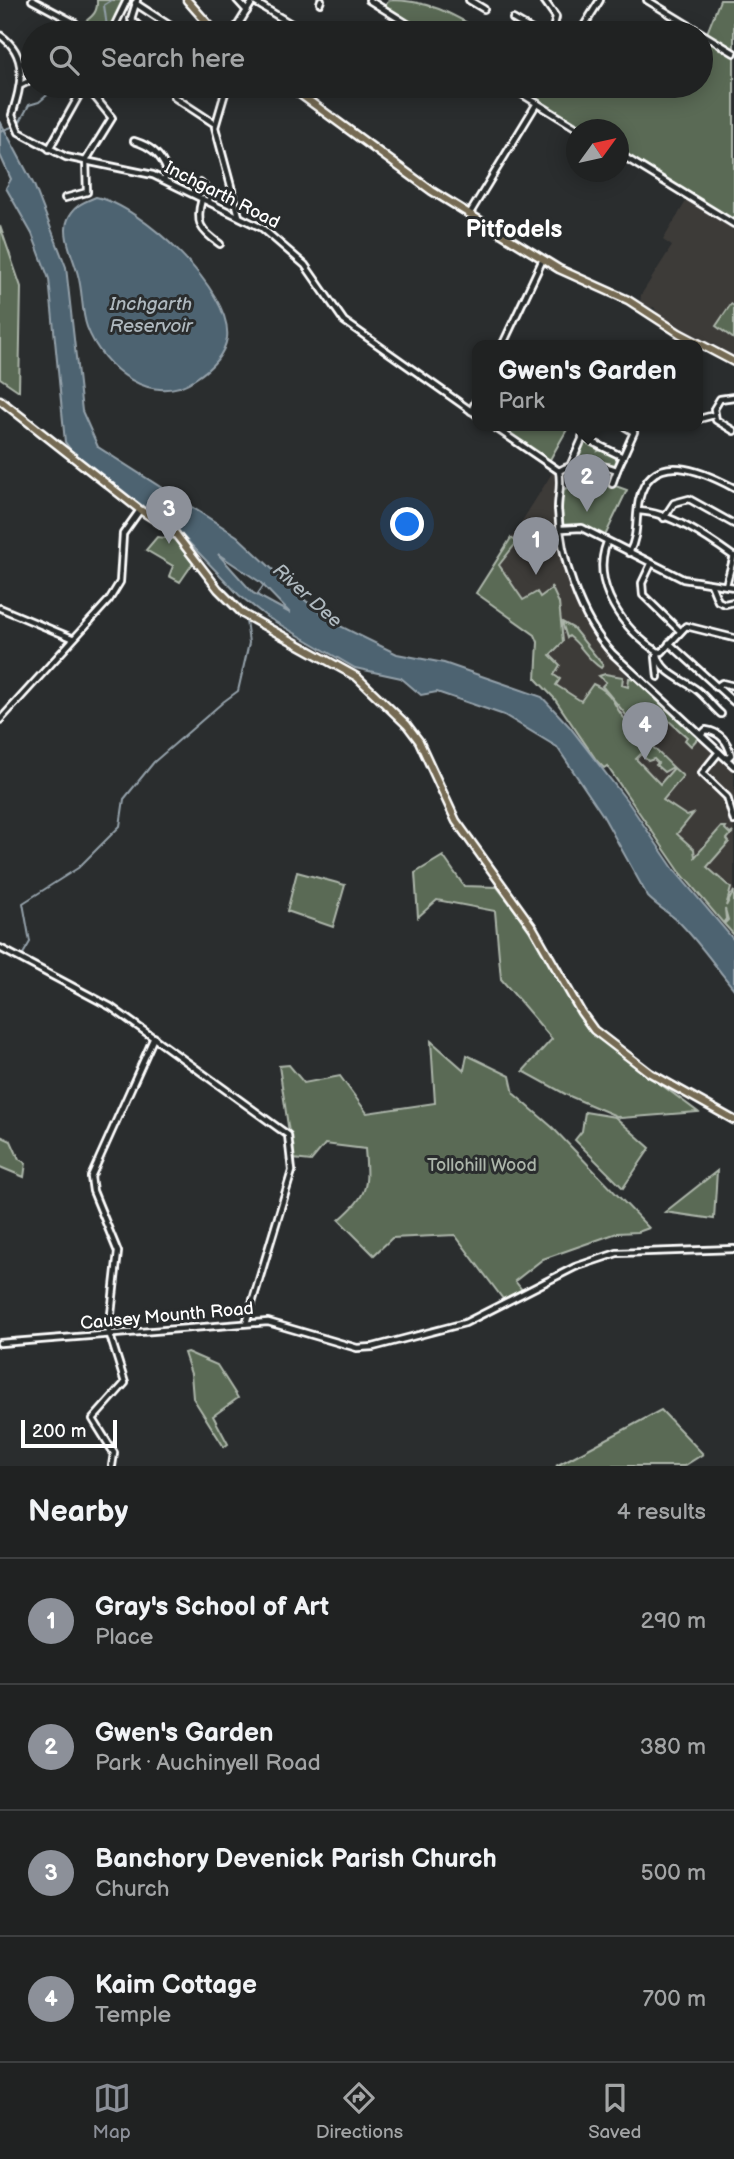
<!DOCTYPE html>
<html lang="en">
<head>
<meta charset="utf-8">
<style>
	body { margin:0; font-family:"Balsamiq Sans",sans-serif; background:#282a2a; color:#f1f3f6 }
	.compass { position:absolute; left:566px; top:119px; width:63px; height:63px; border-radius:50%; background:#202222; box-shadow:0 4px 18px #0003; rotate:57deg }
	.scale { position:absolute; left:21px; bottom:18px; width:96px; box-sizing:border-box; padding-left:7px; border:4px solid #fff; border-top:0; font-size:19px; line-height:24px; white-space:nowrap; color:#fff; -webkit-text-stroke:5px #2a2d2e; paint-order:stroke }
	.you { position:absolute; left:408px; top:525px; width:24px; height:24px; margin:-18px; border:5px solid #fff; border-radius:50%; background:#1a73e8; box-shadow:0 0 0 10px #1a73e833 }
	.badge { display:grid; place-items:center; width:46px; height:46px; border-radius:50%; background:#8c9099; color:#fff; font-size:23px; font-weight:700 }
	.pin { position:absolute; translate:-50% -58px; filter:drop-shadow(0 2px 4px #0008) }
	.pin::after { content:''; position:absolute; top:37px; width:24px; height:21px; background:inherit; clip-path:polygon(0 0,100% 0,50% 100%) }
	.popup { position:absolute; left:472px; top:340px; width:231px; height:91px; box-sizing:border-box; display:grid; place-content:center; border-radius:14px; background:#202222; filter:drop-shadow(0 2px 5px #0005); font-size:23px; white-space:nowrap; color:#a2a4a5 }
	.popup b { font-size:26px; color:#f1f3f6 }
	.popup::after { content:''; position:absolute; left:50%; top:100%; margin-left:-14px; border:14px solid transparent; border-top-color:#202222 }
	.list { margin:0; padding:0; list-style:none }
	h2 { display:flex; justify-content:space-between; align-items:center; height:91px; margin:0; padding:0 28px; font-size:30px }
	h2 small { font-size:23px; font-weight:400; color:#a2a4a5 }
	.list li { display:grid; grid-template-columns:46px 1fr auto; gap:21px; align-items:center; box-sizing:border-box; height:126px; padding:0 28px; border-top:2px solid #3d3f40 }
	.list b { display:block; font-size:26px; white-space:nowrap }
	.list p { margin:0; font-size:23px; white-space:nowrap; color:#a2a4a5 }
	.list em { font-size:23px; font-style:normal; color:#a2a4a5 }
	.icon { flex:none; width:38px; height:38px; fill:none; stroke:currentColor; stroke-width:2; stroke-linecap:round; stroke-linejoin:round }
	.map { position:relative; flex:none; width:734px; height:1466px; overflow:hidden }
	.search { position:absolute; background:#202222; box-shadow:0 4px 18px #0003; left:21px; right:21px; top:21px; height:77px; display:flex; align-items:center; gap:18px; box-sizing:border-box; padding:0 24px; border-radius:38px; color:#a2a4a5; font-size:26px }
	.sheet { height:595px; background:#202222 }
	nav { display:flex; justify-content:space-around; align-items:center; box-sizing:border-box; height:98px; border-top:2px solid #3d3f40; background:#202222; font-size:19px; color:#a2a4a5 }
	nav a { display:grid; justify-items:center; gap:4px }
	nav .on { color:#8c9099 }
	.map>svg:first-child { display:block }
	.built { fill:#3e3b39 }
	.green { fill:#5a6b54; stroke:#acb5aa; stroke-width:2 }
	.water { fill:#4d6371; stroke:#94a1aa; stroke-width:2; fill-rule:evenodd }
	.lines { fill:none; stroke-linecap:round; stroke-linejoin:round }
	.stream { stroke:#94a1aa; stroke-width:2 }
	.minor-casing { stroke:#fff; stroke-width:10 }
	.major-casing { stroke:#fff; stroke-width:11 }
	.minor { stroke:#2a2d2e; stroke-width:4.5 }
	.major { stroke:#746b52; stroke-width:6 }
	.labels { text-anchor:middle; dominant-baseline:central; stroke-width:6; stroke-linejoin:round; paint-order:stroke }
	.street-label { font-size:18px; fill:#fff; stroke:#2a2d2e }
	.park-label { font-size:18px; fill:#acb5aa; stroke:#2a2d2e }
	.water-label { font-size:19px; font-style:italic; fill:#afb9bf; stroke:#2a2d2e }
	.district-label { font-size:24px; font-weight:bold; fill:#fff; stroke:#2a2d2e }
</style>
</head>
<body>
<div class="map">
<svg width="734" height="1466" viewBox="0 0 734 1466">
	<rect width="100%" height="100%" fill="#2a2d2e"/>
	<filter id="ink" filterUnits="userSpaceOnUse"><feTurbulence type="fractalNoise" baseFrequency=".0143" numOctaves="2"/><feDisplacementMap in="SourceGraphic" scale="14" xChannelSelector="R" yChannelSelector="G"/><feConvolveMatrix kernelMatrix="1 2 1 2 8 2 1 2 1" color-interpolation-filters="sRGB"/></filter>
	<g filter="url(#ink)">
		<g class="built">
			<polygon points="688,198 734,226 734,358 715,345 692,337 660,318 654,307 647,309 640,305 641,295 672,246 663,240"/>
			<polygon points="554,470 558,474 562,551 574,598 583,619 629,678 634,679 734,771 734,935 696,893 607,766 604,768 554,698 536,679 538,642 535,635 477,593"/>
		</g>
		<g class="green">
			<path d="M97,0h27l-14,33h-31l1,-7c10,-9 18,-11 17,-26z"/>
			<path d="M389,0c39,0 62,13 96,33h-63l-39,-24z"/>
			<polygon points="720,0 734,0 734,49 707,33"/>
			<polygon points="705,39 734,56 734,224 619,153 618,130 580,129 509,86 701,86 701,45"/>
			<polygon points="0,226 21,287 19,391 0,378"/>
			<polygon points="731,304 734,306 734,339 716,326"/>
			<polygon points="494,426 569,426 548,463"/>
			<polygon points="584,441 599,448 598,451 603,449 618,456 614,467 597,463 580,464 575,456"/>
			<polygon points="596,479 627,490 603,540 582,528 562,529 558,509 561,490"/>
			<polygon points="157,537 174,539 193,563 180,582 169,576 173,566 146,550"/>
			<path d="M511,538l6,4 -18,23 24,35 14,-8 3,5 11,-8v-3l8,17 4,39 -13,13 10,10 -6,10 6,4 -4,6 25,16 12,-17c23,10 19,22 33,36 15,16 31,31 47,47l-9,5 -8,-7 2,-2 -4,-4 -6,2 -7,-7 -5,5 24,25 14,-16 9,8 -20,24 24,16 6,-2 -16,20 17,15 1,8 26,-30h5l-1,2 5,5 3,-2 -6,7 2,3 -22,25 24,21 -5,18 8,-15v44l-10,-11 4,-4 -3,-11 1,10 -3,4 -43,-51 -73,-106 -3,2 -7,-7 -43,-63 -18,-19 2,-37 -3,-7 -59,-42z"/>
			<path d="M562,622l11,6 30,37 -2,3c-14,-9 -19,-22 -32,-32l-2,2z"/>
			<polygon points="605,674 623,677 622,685 628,687 629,678 634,679 698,738 691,746 685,740 687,737 652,706 636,727 602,686 606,682 599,676"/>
			<polygon points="443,856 464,886 497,887 528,927 589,1031 698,1112 621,1118 567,1095 523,1071 552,1039 501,979 495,911 437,900 418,917 415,873"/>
			<polygon points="297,872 345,885 333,927 287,911"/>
			<path d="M431,1041l33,29 3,-15 43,21 4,18 38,33 97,101 -11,4 -21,1 -74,26 -28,22 7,9 -19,9 -48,-64 -63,3 -18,17 -35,-35c30,-27 29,-32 26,-71l-40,-5 -14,17 -18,-2 -14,-93 10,-1 15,18 36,-7 27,37 68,-10z"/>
			<polygon points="585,1112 615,1117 650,1148 623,1188 575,1140 582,1131"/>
			<polygon points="0,1136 11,1141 19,1159 26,1163 24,1177 0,1167"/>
			<polygon points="717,1171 714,1219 665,1212"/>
			<polygon points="187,1352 217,1365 238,1398 213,1416 228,1444 224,1447 193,1398 191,1374 184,1353"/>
			<polygon points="661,1410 703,1454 684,1466 556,1466"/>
		</g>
		<g class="water">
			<path d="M0,121l34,64 32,82 16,144 16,36 139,89 69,65 30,23 61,30 47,9 98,34 27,29 59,76 47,69 59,69v49c-19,-23 -35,-47 -56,-68 -10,-9 -20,-14 -30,-24l-46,-83 -45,-67 -53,-32 -67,-23 -16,3 -20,-17 -46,-10 -88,-51 -28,-22 -62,-65 -99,-70 -13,-18 -16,-163 -17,-45 -26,-46 5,-9 -11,-24zM218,554l42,28 30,31 -37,-20z"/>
			<path d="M96,197c44,8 137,94 131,141 -3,18 -18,32 -32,41 -42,30 -93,-11 -108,-52 -6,-17 -4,-35 -9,-52 -4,-16 -17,-41 -10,-56 6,-14 16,-17 28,-22z"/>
		</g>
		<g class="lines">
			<g class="stream">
				<polyline points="107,27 104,5 112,0"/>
				<polyline points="18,125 29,105 39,102 58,86"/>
				<polyline points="0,131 12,127"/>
				<polyline points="257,595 264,585"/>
				<polyline points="223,702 238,691 249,643 246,620"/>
				<polyline points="23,954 30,942 23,903 78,868 120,826 124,799 154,762 222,703"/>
			</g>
			<g class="minor-casing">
				<g id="minor">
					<polyline points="32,0 75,23 77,33"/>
					<polyline points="137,0 131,19 146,33"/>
					<polyline points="237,0 247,11"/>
					<polyline points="369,0 422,33"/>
					<polyline points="469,0 484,9"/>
					<polyline points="544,0 556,17 552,33"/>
					<polyline points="647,0 734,53"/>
					<polyline points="253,1 306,33"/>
					<polyline points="135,3 181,33"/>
					<polyline points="320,3 321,0"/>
					<polyline points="513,19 537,33"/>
					<polyline points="582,29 600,0"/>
					<polyline points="127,31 132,22"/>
					<polyline points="111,33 127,0"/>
					<polyline points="233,33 253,1"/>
					<path d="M0,35c30,21 21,50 12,80l7,17 47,25 87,18 109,53 43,37 39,56 133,94"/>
					<polyline points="22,63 33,58"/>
					<polyline points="21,85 33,79"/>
					<polyline points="227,86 215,127 239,216"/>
					<polyline points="509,86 580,130"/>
					<polyline points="174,97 215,124"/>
					<path d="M134,141c16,5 27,13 33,30l-3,9"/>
					<polyline points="49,149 81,92 88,87"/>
					<polyline points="618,153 734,224"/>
					<polyline points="200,183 210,192 209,202"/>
					<polyline points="65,198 87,192 86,160 112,118 87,87"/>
					<path d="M202,199c-7,24 -2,31 18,45"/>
					<polyline points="470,213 537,103"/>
					<polyline points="502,346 543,259"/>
					<polyline points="734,397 720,399 714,409 716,420 734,431"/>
					<polyline points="471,411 477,399"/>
					<polyline points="699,419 714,415"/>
					<path d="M493,426l66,45c3,14 -1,25 -1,38 2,49 22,110 55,145l121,112"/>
					<polyline points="582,437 623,457"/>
					<polyline points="571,464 588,426"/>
					<path d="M559,471c17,-10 39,-8 58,-1l17,-38 -10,-6"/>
					<polyline points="612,484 617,470"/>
					<path d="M638,511c32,1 70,27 95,45"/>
					<polyline points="664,518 674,503 689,499 734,524"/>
					<polyline points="562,529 582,528 683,579 734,587"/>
					<path d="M607,542c-17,43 17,88 51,110"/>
					<path d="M629,553c10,-18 6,-34 10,-53 12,-53 65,-28 95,-12"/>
					<polyline points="651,564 642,583 643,595 680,631"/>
					<polyline points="711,584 718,601 725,604 734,602"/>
					<polyline points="726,585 734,556"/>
					<polyline points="0,608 72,638"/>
					<polyline points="669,643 734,702"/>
					<path d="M658,652c-1,19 26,28 39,38 9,7 15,16 24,24"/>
					<polyline points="658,652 662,652 686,626 734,638"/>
					<polyline points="656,657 658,677"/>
					<polyline points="716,687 722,683 734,686"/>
					<polyline points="0,720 109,600 120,582 123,534 140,510"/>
					<path d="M701,735l5,-5c14,2 22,12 25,25l-4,4"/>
					<polyline points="719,752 702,773 727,797 734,821"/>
					<polyline points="0,948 111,1007 288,1135 292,1171 246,1323"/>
					<polyline points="0,1343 268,1322 357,1348 373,1347 465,1323 575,1267 617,1253 734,1249"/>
					<polyline points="112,1466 114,1453 93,1419 125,1383 109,1332 118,1252 93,1191 91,1177 154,1037"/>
				</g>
			</g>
			<g class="major-casing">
				<g id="major">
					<polyline points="187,0 216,33"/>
					<polyline points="289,86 432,191 559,269 628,300 679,333 734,362"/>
					<polyline points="0,400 140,510 174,532 218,589 243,614 357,677 407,725 419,741 456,821 533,928 581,1012 594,1030 650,1073 734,1120"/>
				</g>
			</g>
			<use href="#minor" class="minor"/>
			<use href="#major" class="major"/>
		</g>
	</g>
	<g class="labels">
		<g class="street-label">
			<text transform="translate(222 195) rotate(27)">Inchgarth Road</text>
			<text transform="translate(167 1316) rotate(-5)">Causey Mounth Road</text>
		</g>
		<g class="park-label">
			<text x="482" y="1165">Tollohill Wood</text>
		</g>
		<g class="water-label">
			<text x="151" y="304">Inchgarth<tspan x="151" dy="22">Reservoir</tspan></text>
			<text transform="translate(307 596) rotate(42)">River Dee</text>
		</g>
		<g class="district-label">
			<text x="514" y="229">Pitfodels</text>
		</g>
	</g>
</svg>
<svg class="compass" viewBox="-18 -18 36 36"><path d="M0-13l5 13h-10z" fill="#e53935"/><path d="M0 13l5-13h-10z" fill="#a2a4a5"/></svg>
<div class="scale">200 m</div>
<div class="you"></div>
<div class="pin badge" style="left:536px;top:575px">1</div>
<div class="pin badge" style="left:587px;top:512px">2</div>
<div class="popup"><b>Gwen's Garden</b>Park</div>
<div class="pin badge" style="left:169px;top:544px">3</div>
<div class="pin badge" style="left:645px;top:760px">4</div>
<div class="search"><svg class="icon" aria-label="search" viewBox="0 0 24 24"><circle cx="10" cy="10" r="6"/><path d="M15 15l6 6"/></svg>Search here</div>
</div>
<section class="sheet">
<h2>Nearby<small>4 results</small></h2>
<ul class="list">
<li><span class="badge">1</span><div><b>Gray's School of Art</b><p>Place</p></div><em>290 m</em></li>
<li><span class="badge">2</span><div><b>Gwen's Garden</b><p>Park · Auchinyell Road</p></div><em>380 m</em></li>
<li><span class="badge">3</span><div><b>Banchory Devenick Parish Church</b><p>Church</p></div><em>500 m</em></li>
<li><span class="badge">4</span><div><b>Kaim Cottage</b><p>Temple</p></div><em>700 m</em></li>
</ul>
</section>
<nav>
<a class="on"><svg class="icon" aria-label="map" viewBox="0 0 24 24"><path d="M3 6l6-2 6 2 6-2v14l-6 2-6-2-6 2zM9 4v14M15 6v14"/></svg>Map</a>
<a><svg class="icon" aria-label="directions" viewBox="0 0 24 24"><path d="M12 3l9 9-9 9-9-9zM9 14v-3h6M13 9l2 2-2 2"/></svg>Directions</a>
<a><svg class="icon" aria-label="saved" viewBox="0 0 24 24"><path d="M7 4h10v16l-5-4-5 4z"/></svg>Saved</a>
</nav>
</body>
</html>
